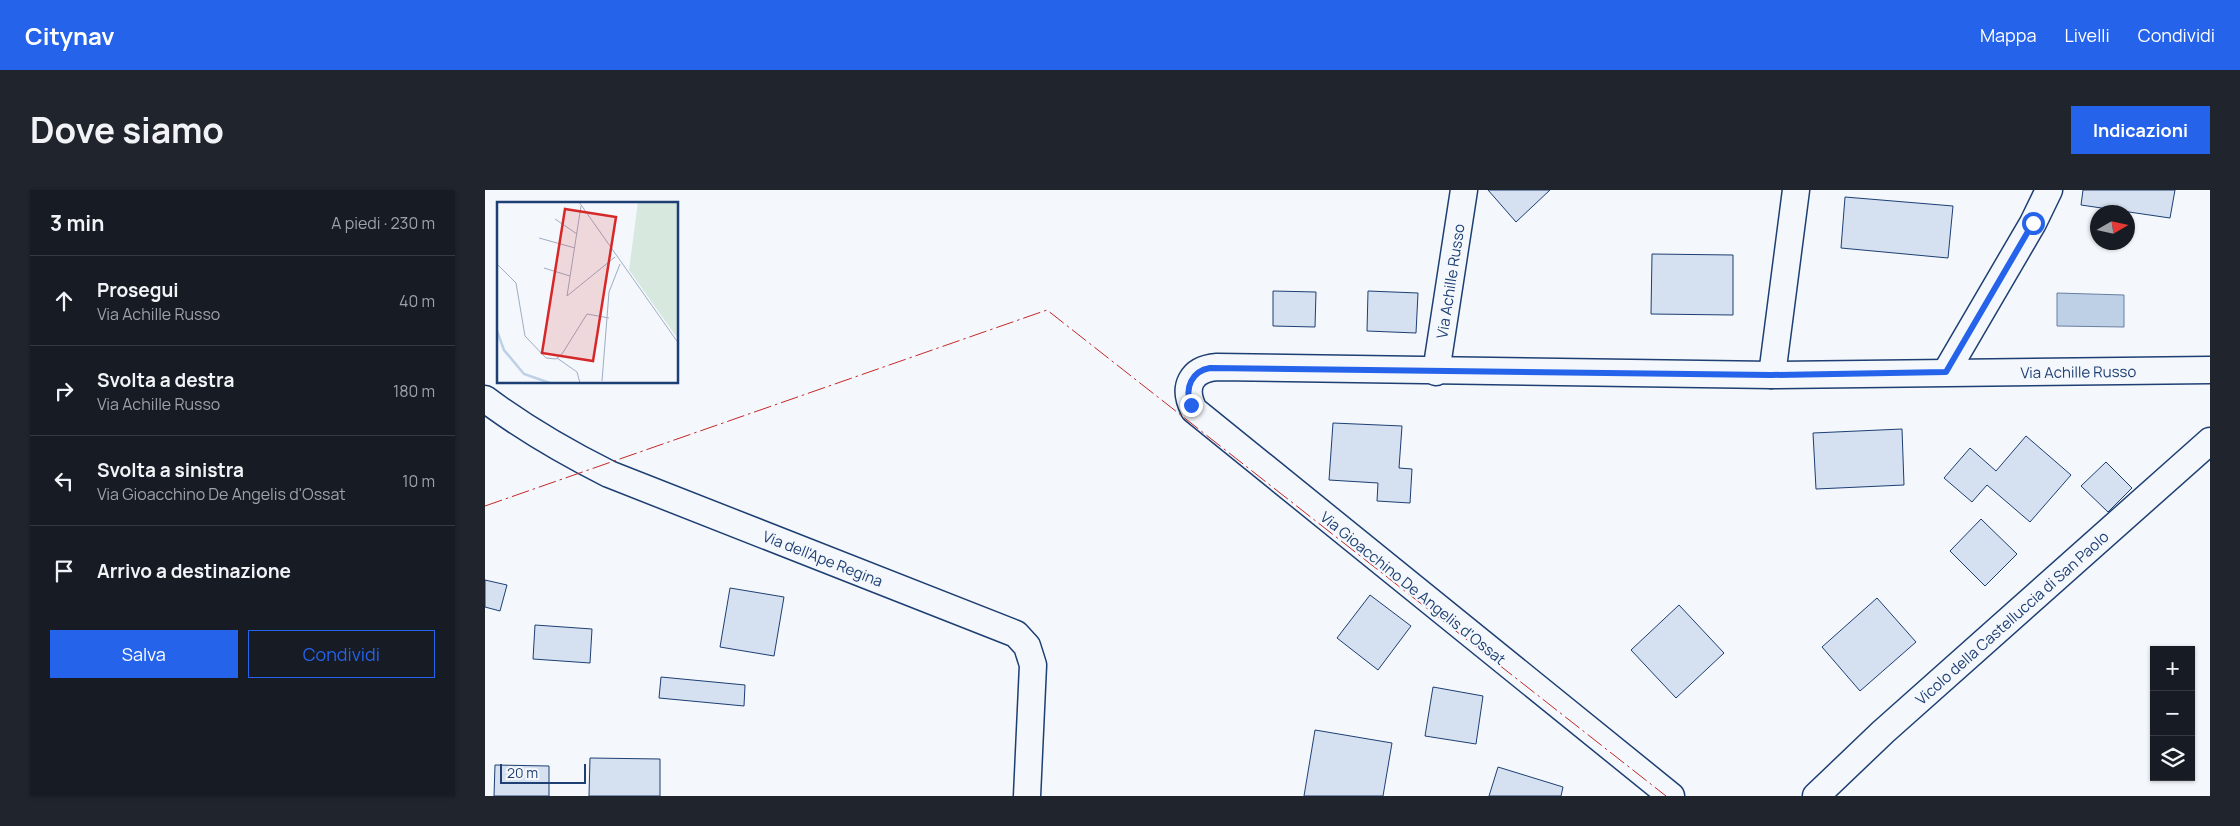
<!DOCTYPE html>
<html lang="it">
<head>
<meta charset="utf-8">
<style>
	body { margin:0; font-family:Manrope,sans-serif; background:#20242c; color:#f1f3f6 }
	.controls { position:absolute; right:15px; bottom:15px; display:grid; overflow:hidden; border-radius:0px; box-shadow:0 1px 4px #0004 }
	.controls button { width:45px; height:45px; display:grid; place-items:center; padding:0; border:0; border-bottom:1px solid #363941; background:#171b24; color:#f1f3f6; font:25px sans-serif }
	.compass { position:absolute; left:1605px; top:15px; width:45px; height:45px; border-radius:50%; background:#171b24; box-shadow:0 1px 4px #0004; rotate:81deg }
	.scale { position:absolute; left:15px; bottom:12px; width:86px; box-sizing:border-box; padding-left:5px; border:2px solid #1d3f73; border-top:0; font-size:14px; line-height:18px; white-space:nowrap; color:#1d3f73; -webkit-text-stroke:4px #f4f7fb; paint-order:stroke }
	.stop { position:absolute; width:15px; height:15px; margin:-11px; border:4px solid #2563eb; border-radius:50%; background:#fff }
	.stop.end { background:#2563eb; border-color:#fff; box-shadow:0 1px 5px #0008 }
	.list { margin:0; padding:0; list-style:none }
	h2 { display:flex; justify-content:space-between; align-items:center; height:65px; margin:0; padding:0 20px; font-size:21px }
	h2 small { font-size:16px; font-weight:400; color:#9ea1a6 }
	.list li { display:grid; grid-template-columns:32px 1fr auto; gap:15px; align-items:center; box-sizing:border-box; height:90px; padding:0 20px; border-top:1px solid #363941 }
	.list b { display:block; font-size:19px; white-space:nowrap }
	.list p { margin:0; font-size:16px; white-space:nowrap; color:#9ea1a6 }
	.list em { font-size:16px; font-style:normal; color:#9ea1a6 }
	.actions { display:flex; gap:10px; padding:15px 20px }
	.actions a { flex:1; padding:11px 0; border:1px solid #2563eb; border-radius:0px; text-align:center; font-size:18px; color:#2563eb }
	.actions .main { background:#2563eb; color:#fff }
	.icon { flex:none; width:28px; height:28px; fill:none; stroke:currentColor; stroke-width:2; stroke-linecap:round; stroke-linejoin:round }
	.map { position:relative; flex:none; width:1725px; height:606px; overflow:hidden; border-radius:0px }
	header { display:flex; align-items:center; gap:30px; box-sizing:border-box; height:70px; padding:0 25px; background:#2563eb; color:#fff }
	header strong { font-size:24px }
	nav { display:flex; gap:28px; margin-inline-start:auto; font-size:18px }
	.intro { display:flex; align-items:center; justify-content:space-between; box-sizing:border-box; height:120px; padding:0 30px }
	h1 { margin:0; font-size:35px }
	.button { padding:12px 22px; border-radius:0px; background:#2563eb; color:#fff; font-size:18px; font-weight:700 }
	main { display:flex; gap:30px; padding:0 30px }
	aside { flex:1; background:#171b24; border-radius:0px; box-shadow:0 1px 4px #0004 }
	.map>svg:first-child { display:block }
	.water { fill:#bed0e5; stroke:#687fa3 }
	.building { fill:#d5e0f0; stroke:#1d3f73 }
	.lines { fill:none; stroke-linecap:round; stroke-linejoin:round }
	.minor-casing { stroke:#1d3f73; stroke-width:29 }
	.minor { stroke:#f4f7fb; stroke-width:26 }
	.power { stroke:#c62828; stroke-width:1; stroke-dasharray:18 4 2.5 4; stroke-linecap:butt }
	.route { stroke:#2563eb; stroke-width:6 }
	.labels { text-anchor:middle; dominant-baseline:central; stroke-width:4; stroke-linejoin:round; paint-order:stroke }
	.street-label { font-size:15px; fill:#1d3f73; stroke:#f4f7fb }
	.inset-river { fill:none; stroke:#bed0e5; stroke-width:2.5 }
	.inset-road { fill:none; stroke:#9eadc5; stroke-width:1 }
	.view { fill:#d62828; fill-opacity:0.15; stroke:#d62828; stroke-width:2.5 }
	.inset-edge { fill:none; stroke:#1d3f73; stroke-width:2.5 }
</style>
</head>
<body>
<header>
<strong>Citynav</strong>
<nav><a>Mappa</a><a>Livelli</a><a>Condividi</a></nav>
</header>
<div class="intro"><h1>Dove siamo</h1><a class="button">Indicazioni</a></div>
<main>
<aside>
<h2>3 min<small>A piedi · 230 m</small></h2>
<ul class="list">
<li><svg class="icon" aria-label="ahead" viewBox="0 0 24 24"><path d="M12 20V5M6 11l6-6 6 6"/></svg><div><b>Prosegui</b><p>Via Achille Russo</p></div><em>40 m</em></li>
<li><svg class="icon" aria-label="right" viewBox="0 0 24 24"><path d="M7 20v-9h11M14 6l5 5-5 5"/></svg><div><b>Svolta a destra</b><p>Via Achille Russo</p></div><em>180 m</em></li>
<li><svg class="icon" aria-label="left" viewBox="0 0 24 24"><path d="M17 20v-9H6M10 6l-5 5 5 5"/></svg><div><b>Svolta a sinistra</b><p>Via Gioacchino De Angelis d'Ossat</p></div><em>10 m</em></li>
<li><svg class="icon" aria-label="arrive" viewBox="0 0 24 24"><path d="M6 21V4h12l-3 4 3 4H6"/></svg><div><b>Arrivo a destinazione</b></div></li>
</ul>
<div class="actions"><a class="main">Salva</a><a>Condividi</a></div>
</aside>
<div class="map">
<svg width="1725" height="606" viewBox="0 0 1725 606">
	<rect width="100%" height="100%" fill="#f4f7fb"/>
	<polygon class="water" points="1572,103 1639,105 1639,137 1572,136"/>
	<g class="building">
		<polygon points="1003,0 1065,0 1031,32"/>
		<polygon points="1598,0 1690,0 1685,28 1596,15"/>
		<polygon points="1360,7 1468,16 1463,68 1356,58"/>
		<polygon points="1167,64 1248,65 1248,125 1166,124"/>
		<polygon points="788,101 831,102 830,137 788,136"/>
		<polygon points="883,101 933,103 931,143 882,141"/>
		<polygon points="848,233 917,236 914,278 927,279 925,313 892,311 893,293 844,290"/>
		<polygon points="1417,239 1419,295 1331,299 1328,243"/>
		<polygon points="1541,246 1586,285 1545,332 1502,295 1487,312 1459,288 1485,258 1511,281"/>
		<polygon points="1621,272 1647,298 1623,322 1596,296"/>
		<polygon points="1496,329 1532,364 1500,396 1465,361"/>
		<polygon points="0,390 22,395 15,421 0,417"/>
		<polygon points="245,398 299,407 289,466 235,457"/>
		<polygon points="885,405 926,436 893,480 852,448"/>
		<polygon points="1392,408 1431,452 1375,501 1337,457"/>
		<polygon points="1194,415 1239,463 1191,508 1146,460"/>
		<polygon points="50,435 107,439 105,473 48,469"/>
		<polygon points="176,487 260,495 259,516 174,508"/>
		<polygon points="948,497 998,506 991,554 940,546"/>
		<polygon points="830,540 907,553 898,606 819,606"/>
		<polygon points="105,568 175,569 175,606 104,606"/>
		<polygon points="10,575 64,576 64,606 9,606"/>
		<polygon points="1013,577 1078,597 1076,606 1004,606"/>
	</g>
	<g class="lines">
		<g class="minor-casing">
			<g id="minor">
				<path id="s1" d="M951,182l28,-182"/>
				<polyline points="1461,182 1548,33 1564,0"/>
				<polyline points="1287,185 1311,0"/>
				<path id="s2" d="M0,209c39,29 80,53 124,75l407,160 11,12 6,19 -6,131"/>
				<path id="s3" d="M1186,606l-477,-386c-12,-23 -3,-41 23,-43l555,8 438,-5"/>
				<path id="s4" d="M1331,606l67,-64 327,-291"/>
			</g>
		</g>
		<use href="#minor" class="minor"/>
		<polyline class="power" points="0,316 562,120 1181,606"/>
	</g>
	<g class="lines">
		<path class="route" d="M706,215c-7,-17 1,-34 19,-37l561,7 175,-3 87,-149"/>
	</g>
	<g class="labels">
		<g class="street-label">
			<text stroke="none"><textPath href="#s1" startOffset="92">Via Achille Russo</textPath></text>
			<text stroke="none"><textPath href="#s3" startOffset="1536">Via Achille Russo</textPath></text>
			<text stroke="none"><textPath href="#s2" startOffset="375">Via dell'Ape Regina</textPath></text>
			<text transform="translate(928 398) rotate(39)">Via Gioacchino De Angelis d'Ossat</text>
			<text stroke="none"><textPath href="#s4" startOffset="265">Vicolo della Castelluccia di San Paolo</textPath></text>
		</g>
	</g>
	<g transform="translate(12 12)">
		<rect width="181" height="181" fill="#f4f7fb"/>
		<path d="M141,0h40v137l-49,-69z" fill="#d7e8df"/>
		<path class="inset-river" d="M0,129l7,19 20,24 26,9"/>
		<path class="inset-road" d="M82,0l100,142M84,4l-14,90 48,-39M58,17l22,15M42,36l36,10M0,62l19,19 9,53 21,22 10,1 6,-5 25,-40 22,4M47,66l26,8M60,156l20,14 3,11M105,179l7,-89 11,-28"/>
		<path class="view" d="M68,7l51,8 -23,144 -51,-8z"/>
		<rect width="181" height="181" class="inset-edge"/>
	</g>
</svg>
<div class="controls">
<button>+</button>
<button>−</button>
<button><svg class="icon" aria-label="layers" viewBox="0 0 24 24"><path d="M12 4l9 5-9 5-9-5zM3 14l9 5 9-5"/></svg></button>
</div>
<svg class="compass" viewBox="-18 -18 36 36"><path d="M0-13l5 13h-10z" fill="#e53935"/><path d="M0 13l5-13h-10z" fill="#9ea1a6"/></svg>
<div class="scale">20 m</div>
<div class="stop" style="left:1548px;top:33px"></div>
<div class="stop end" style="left:706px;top:215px"></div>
</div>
</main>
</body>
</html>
